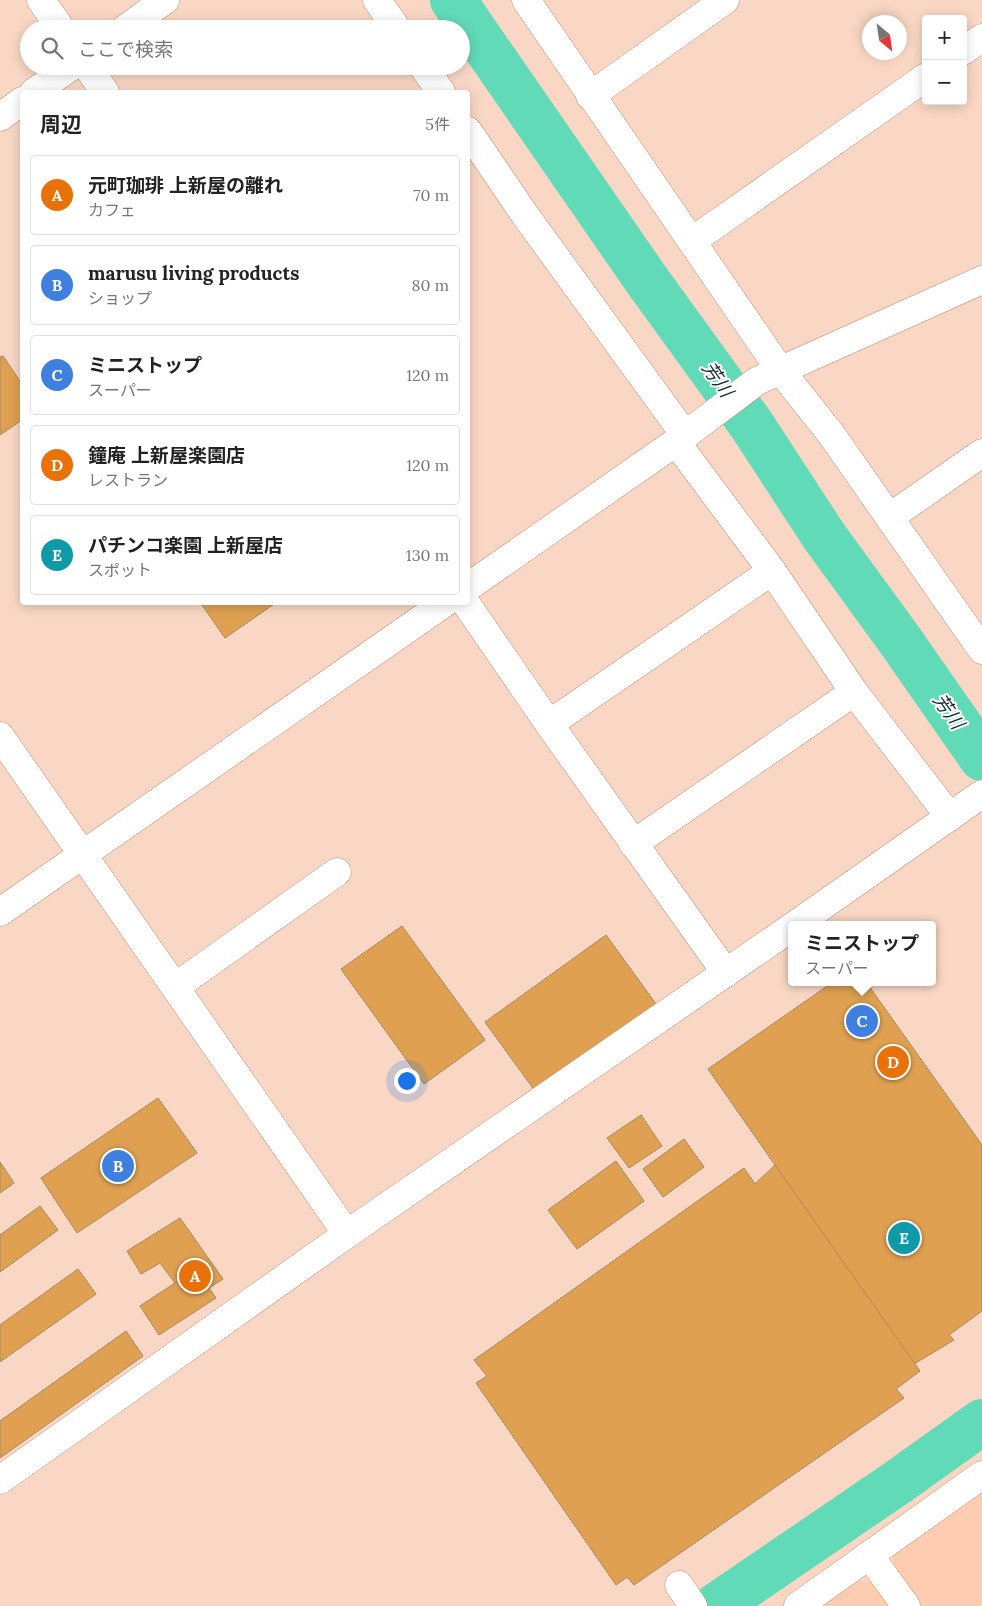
<!DOCTYPE html>
<html lang="ja">
<head>
<meta charset="utf-8">
<style>
	body { margin:0; font-family:Lora,"Noto Sans JP",serif; background:#f6f6f6; color:#222 }
	.controls { position:absolute; right:15px; top:15px; display:grid; overflow:hidden; border-radius:5px; box-shadow:0 2px 12px #0003 }
	.controls button { width:45px; height:45px; display:grid; place-items:center; padding:0; border:0; border-bottom:1px solid #e0e0e0; background:#fff; color:#222; font:25px sans-serif }
	.compass { position:absolute; left:862px; top:15px; width:45px; height:45px; border-radius:50%; background:#fff; box-shadow:0 2px 12px #0003; rotate:151deg }
	.you { position:absolute; left:406px; top:1080px; width:18px; height:18px; margin:-12px; border:4px solid #fff; border-radius:50%; background:#1a73e8; box-shadow:0 0 0 8px #1a73e833 }
	.badge { display:grid; place-items:center; width:32px; height:32px; border-radius:50%; background:#111827; color:#fff; font-size:16px; font-weight:700 }
	.pin { position:absolute; translate:-50% -50%; border:2px solid #fff; box-shadow:0 1px 5px #0006 }
	.popup { position:absolute; left:788px; top:921px; width:148px; height:65px; box-sizing:border-box; display:grid; place-content:center; border-radius:5px; background:#fff; filter:drop-shadow(0 1px 4px #0005); font-size:16px; white-space:nowrap; color:#767676 }
	.popup b { font-size:19px; color:#222 }
	.popup::after { content:''; position:absolute; left:50%; top:100%; margin-left:-10px; border:10px solid transparent; border-top-color:#fff }
	.list { margin:0; padding:0; list-style:none }
	h2 { display:flex; justify-content:space-between; align-items:center; height:65px; margin:0; padding:0 20px; font-size:21px }
	h2 small { font-size:16px; font-weight:400; color:#767676 }
	.list li { display:grid; grid-template-columns:32px 1fr auto; gap:15px; align-items:center; box-sizing:border-box; height:80px; margin:0 10px 10px; padding:0 10px; border:1px solid #e0e0e0; border-radius:5px }
	.list b { display:block; font-size:19px; white-space:nowrap }
	.list p { margin:0; font-size:16px; white-space:nowrap; color:#767676 }
	.list em { font-size:16px; font-style:normal; color:#767676 }
	.icon { flex:none; width:28px; height:28px; fill:none; stroke:currentColor; stroke-width:2; stroke-linecap:round; stroke-linejoin:round }
	.map { position:relative; flex:none; width:982px; height:1606px; overflow:hidden }
	.search { position:absolute; background:#fff; box-shadow:0 2px 12px #0003; left:20px; top:20px; width:450px; height:55px; display:flex; align-items:center; gap:12px; box-sizing:border-box; padding:0 18px; border-radius:28px; color:#767676; font-size:19px }
	.panel { position:absolute; background:#fff; box-shadow:0 2px 12px #0003; left:20px; top:90px; width:450px; height:515px; border-radius:5px }
	.map>svg:first-child { display:block }
	.built { fill:#feccb0 }
	.lines { fill:none; stroke-linecap:round; stroke-linejoin:round }
	.river { stroke:#61dab7; stroke-width:46 }
	.building { fill:#dfa151; stroke:#ad885b }
	.minor-casing { stroke:#c69274; stroke-width:29 }
	.minor { stroke:#fff; stroke-width:28 }
	.labels { text-anchor:middle; dominant-baseline:central; stroke-width:4; stroke-linejoin:round; paint-order:stroke }
	.water-label { font-size:19px; font-style:italic; fill:#1a2f28; stroke:#fff }
</style>
</head>
<body>
<div class="map">
<svg width="982" height="1606" viewBox="0 0 982 1606">
	<rect width="100%" height="100%" fill="#f9d7c4"/>
	<g class="built">
		<polygon points="982,1492 982,1606 922,1606 893,1564 894,1552"/>
		<polygon points="856,1580 879,1585 893,1606 821,1606"/>
	</g>
	<g class="lines">
		<g class="river">
			<polyline points="453,0 646,279 751,424 824,536 899,639 982,758"/>
			<polyline points="716,1606 898,1482 982,1422"/>
		</g>
	</g>
	<g class="building">
		<polygon points="3,356 22,384 22,420 0,435 0,357"/>
		<polygon points="200,602 277,602 225,638"/>
		<polygon points="402,926 485,1040 424,1084 341,969"/>
		<polygon points="606,935 656,1004 535,1091 485,1022"/>
		<polygon points="833,982 866,982 982,1145 982,1311 949,1335 954,1340 914,1364 708,1069"/>
		<polygon points="158,1098 197,1153 77,1233 41,1178"/>
		<polygon points="641,1115 662,1146 629,1168 607,1138"/>
		<polygon points="684,1139 704,1167 663,1197 643,1169"/>
		<polygon points="616,1161 644,1201 577,1249 548,1210"/>
		<polygon points="0,1162 14,1183 0,1193"/>
		<polygon points="775,1165 920,1371 896,1389 904,1398 634,1585 627,1577 616,1585 476,1383 487,1376 474,1360 744,1168 755,1184"/>
		<polygon points="40,1206 58,1230 0,1272 0,1235"/>
		<polygon points="180,1218 223,1279 209,1288 216,1298 159,1335 140,1306 175,1283 160,1263 141,1274 127,1251"/>
		<polygon points="78,1269 96,1294 0,1362 0,1325"/>
		<polygon points="126,1331 143,1356 0,1458 0,1421"/>
	</g>
	<g class="lines">
		<g class="minor-casing">
			<g id="minor">
				<polyline points="41,0 61,29"/>
				<polyline points="377,0 397,29"/>
				<polyline points="526,0 780,370 831,434 982,650"/>
				<polyline points="125,29 165,0"/>
				<polyline points="963,51 982,38"/>
				<polyline points="87,66 105,92"/>
				<polyline points="423,66 441,92"/>
				<polyline points="34,92 72,66"/>
				<polyline points="590,96 725,0"/>
				<polyline points="0,117 22,101"/>
				<polyline points="468,131 525,215 685,435"/>
				<polyline points="692,241 926,77"/>
				<polyline points="676,442 772,571 854,692 950,817"/>
				<polyline points="890,517 982,453"/>
				<polyline points="468,587 676,442 757,381 982,280"/>
				<polyline points="465,602 549,724 726,973"/>
				<polyline points="549,724 772,571"/>
				<polyline points="0,736 347,1234"/>
				<polyline points="633,844 854,692"/>
				<polyline points="0,912 446,602"/>
				<polyline points="795,925 982,794"/>
				<polyline points="175,987 337,872"/>
				<polyline points="0,1480 347,1234 792,927"/>
				<polyline points="869,1555 906,1606"/>
				<polyline points="679,1585 693,1606"/>
				<polyline points="798,1606 982,1475"/>
			</g>
		</g>
		<use href="#minor" class="minor"/>
	</g>
	<g class="labels">
		<g class="water-label">
			<text transform="translate(718 379) rotate(55)">芳川</text>
			<text transform="translate(949 711) rotate(55)">芳川</text>
		</g>
	</g>
</svg>
<div class="controls">
<button>+</button>
<button>−</button>
</div>
<svg class="compass" viewBox="-18 -18 36 36"><path d="M0-13l5 13h-10z" fill="#e53935"/><path d="M0 13l5-13h-10z" fill="#767676"/></svg>
<div class="you"></div>
<div class="pin badge" style="left:195px;top:1276px;background:#e8710a">A</div>
<div class="pin badge" style="left:118px;top:1166px;background:#3f7fe0">B</div>
<div class="pin badge" style="left:862px;top:1021px;background:#3f7fe0">C</div>
<div class="popup"><b>ミニストップ</b>スーパー</div>
<div class="pin badge" style="left:893px;top:1062px;background:#e8710a">D</div>
<div class="pin badge" style="left:904px;top:1238px;background:#0f9aa8">E</div>
<div class="search"><svg class="icon" aria-label="search" viewBox="0 0 24 24"><circle cx="10" cy="10" r="6"/><path d="M15 15l6 6"/></svg>ここで検索</div>
<section class="panel">
<h2>周辺<small>5件</small></h2>
<ul class="list">
<li><span class="badge" style="background:#e8710a">A</span><div><b>元町珈琲 上新屋の離れ</b><p>カフェ</p></div><em>70 m</em></li>
<li><span class="badge" style="background:#3f7fe0">B</span><div><b>marusu living products</b><p>ショップ</p></div><em>80 m</em></li>
<li><span class="badge" style="background:#3f7fe0">C</span><div><b>ミニストップ</b><p>スーパー</p></div><em>120 m</em></li>
<li><span class="badge" style="background:#e8710a">D</span><div><b>鐘庵 上新屋楽園店</b><p>レストラン</p></div><em>120 m</em></li>
<li><span class="badge" style="background:#0f9aa8">E</span><div><b>パチンコ楽園 上新屋店</b><p>スポット</p></div><em>130 m</em></li>
</ul>
</section>
</div>
</body>
</html>
